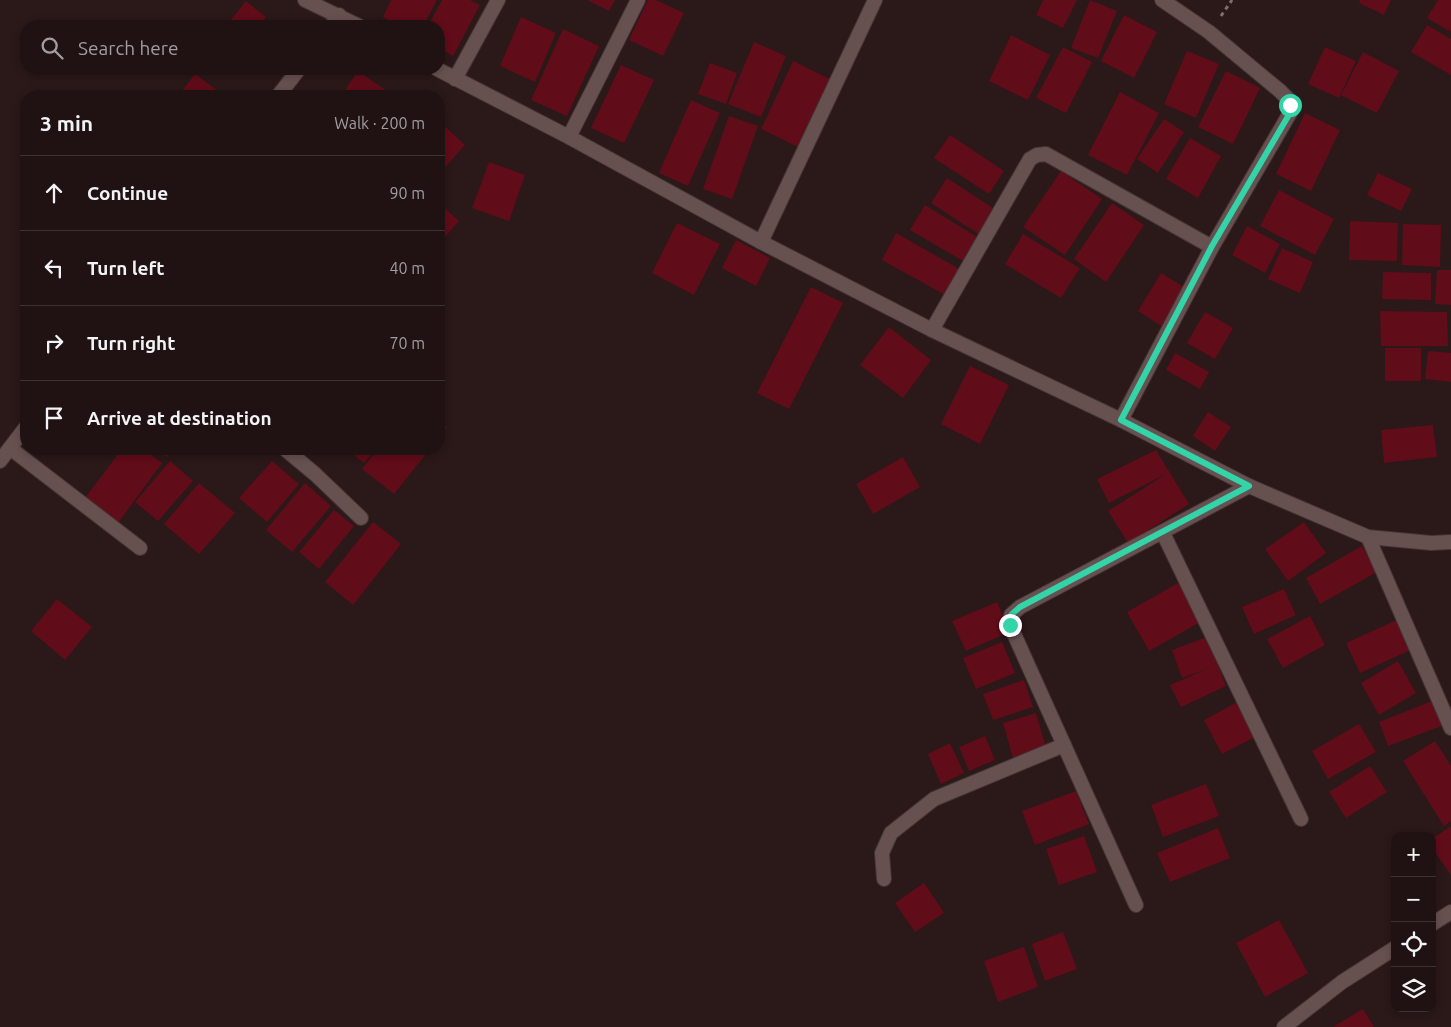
<!DOCTYPE html>
<html lang="en">
<head>
<meta charset="utf-8">
<style>
	body { margin:0; font-family:Ubuntu,sans-serif; background:#281b1b; color:#f1f3f6 }
	.controls { position:absolute; right:15px; bottom:15px; display:grid; overflow:hidden; border-radius:10px; box-shadow:0 2px 8px #0003 }
	.controls button { width:45px; height:45px; display:grid; place-items:center; padding:0; border:0; border-bottom:1px solid #3d3232; background:#201212; color:#f1f3f6; font:25px sans-serif }
	.stop { position:absolute; width:15px; height:15px; margin:-11px; border:4px solid #33d4a8; border-radius:50%; background:#fff }
	.stop.end { background:#33d4a8; border-color:#fff; box-shadow:0 1px 5px #0008 }
	.list { margin:0; padding:0; list-style:none }
	h2 { display:flex; justify-content:space-between; align-items:center; height:65px; margin:0; padding:0 20px; font-size:21px }
	h2 small { font-size:16px; font-weight:400; color:#a29e9f }
	.list li { display:grid; grid-template-columns:32px 1fr auto; gap:15px; align-items:center; box-sizing:border-box; height:75px; padding:0 20px; border-top:1px solid #3d3232 }
	.list b { display:block; font-size:19px; white-space:nowrap }
	.list em { font-size:16px; font-style:normal; color:#a29e9f }
	.icon { flex:none; width:28px; height:28px; fill:none; stroke:currentColor; stroke-width:2; stroke-linecap:round; stroke-linejoin:round }
	.map { position:relative; flex:none; width:1451px; height:1027px; overflow:hidden }
	.search { position:absolute; background:#201212; box-shadow:0 2px 8px #0003; left:20px; top:20px; width:425px; height:55px; display:flex; align-items:center; gap:12px; box-sizing:border-box; padding:0 18px; border-radius:20px; color:#a29e9f; font-size:19px }
	.panel { position:absolute; background:#201212; box-shadow:0 2px 8px #0003; left:20px; top:90px; width:425px; height:365px; border-radius:20px }
	.map>svg:first-child { display:block }
	.building { fill:#610c19 }
	.lines { fill:none; stroke-linecap:round; stroke-linejoin:round }
	.minor-casing { stroke:#433435; stroke-width:16 }
	.path { stroke:#7f6e6e; stroke-width:3; stroke-dasharray:4 4; stroke-linecap:butt }
	.minor { stroke:#675050; stroke-width:14 }
	.route { stroke:#33d4a8; stroke-width:6 }
</style>
</head>
<body>
<div class="map">
<svg width="1451" height="1027" viewBox="0 0 1451 1027">
	<rect width="100%" height="100%" fill="#2b1818"/>
	<g class="building">
		<polygon points="391,0 437,0 423,26 400,26 383,17"/>
		<polygon points="442,0 470,0 480,5 453,56 439,48 439,26 428,26"/>
		<polygon points="587,0 615,0 609,11"/>
		<polygon points="648,0 656,0 684,13 663,56 629,40"/>
		<polygon points="1043,0 1077,0 1063,28 1036,15"/>
		<polygon points="1090,0 1117,11 1098,58 1071,48"/>
		<polygon points="1360,0 1391,0 1384,15 1359,3"/>
		<polygon points="1438,0 1451,0 1451,32 1427,18"/>
		<polygon points="246,1 266,17 259,26 226,26"/>
		<polygon points="1124,15 1157,32 1134,78 1101,61"/>
		<polygon points="521,17 556,33 535,82 500,66"/>
		<polygon points="1427,25 1451,39 1451,75 1411,52"/>
		<polygon points="563,29 599,46 567,116 531,100"/>
		<polygon points="1011,35 1050,55 1028,100 989,81"/>
		<polygon points="754,42 786,56 761,117 728,104"/>
		<polygon points="1063,47 1092,62 1066,113 1036,98"/>
		<polygon points="1325,47 1356,61 1339,98 1308,84"/>
		<polygon points="1187,51 1219,64 1196,118 1164,104"/>
		<polygon points="1363,52 1399,71 1377,113 1341,95"/>
		<polygon points="793,61 832,80 800,148 761,129"/>
		<polygon points="710,63 737,73 726,104 698,94"/>
		<polygon points="621,65 654,80 624,143 591,128"/>
		<polygon points="358,71 394,96 341,96"/>
		<polygon points="1226,71 1260,88 1233,144 1198,127"/>
		<polygon points="195,74 225,96 178,96"/>
		<polygon points="1120,92 1159,113 1127,175 1088,155"/>
		<polygon points="691,100 720,113 688,186 659,173"/>
		<polygon points="1305,113 1340,130 1311,191 1276,174"/>
		<polygon points="729,116 758,126 732,199 703,189"/>
		<polygon points="1164,119 1184,132 1158,173 1137,159"/>
		<polygon points="439,121 465,145 439,174"/>
		<polygon points="950,135 1004,171 989,194 934,158"/>
		<polygon points="1190,138 1221,156 1198,198 1166,179"/>
		<polygon points="489,162 525,175 509,221 472,208"/>
		<polygon points="1061,171 1102,199 1065,255 1023,227"/>
		<polygon points="1378,173 1412,189 1401,211 1367,195"/>
		<polygon points="947,178 996,210 980,235 931,203"/>
		<polygon points="1279,190 1334,219 1315,255 1260,226"/>
		<polygon points="439,203 459,221 439,244"/>
		<polygon points="1112,203 1144,225 1106,282 1074,259"/>
		<polygon points="925,205 977,237 963,261 910,230"/>
		<polygon points="1350,221 1398,223 1397,261 1349,260"/>
		<polygon points="677,223 720,244 694,295 652,273"/>
		<polygon points="1403,224 1441,225 1440,267 1402,265"/>
		<polygon points="1247,226 1280,244 1265,273 1232,255"/>
		<polygon points="896,233 961,270 947,296 882,260"/>
		<polygon points="1023,234 1080,268 1061,298 1005,264"/>
		<polygon points="736,240 770,258 756,286 722,268"/>
		<polygon points="1282,248 1313,262 1300,293 1268,279"/>
		<polygon points="1437,270 1451,270 1451,305 1435,304"/>
		<polygon points="1383,272 1431,273 1431,300 1382,299"/>
		<polygon points="1161,273 1189,290 1166,329 1138,311"/>
		<polygon points="811,287 843,303 789,409 757,393"/>
		<polygon points="1380,311 1447,312 1448,346 1381,346"/>
		<polygon points="1205,312 1233,328 1215,359 1187,343"/>
		<polygon points="889,327 931,360 903,398 860,365"/>
		<rect x="1385" y="348" width="36" height="33"/>
		<polygon points="1428,351 1451,353 1451,382 1425,379"/>
		<polygon points="1175,353 1209,372 1200,389 1166,370"/>
		<polygon points="970,366 1009,385 980,444 941,424"/>
		<polygon points="1208,412 1231,427 1215,451 1193,436"/>
		<polygon points="439,420 447,427 439,437"/>
		<polygon points="1433,425 1437,457 1384,463 1381,430"/>
		<polygon points="122,449 143,449 162,463 118,523 85,498"/>
		<polygon points="156,449 174,449 167,457"/>
		<polygon points="346,449 376,449 364,463"/>
		<polygon points="378,449 430,449 394,494 362,469"/>
		<polygon points="1156,450 1189,504 1128,543 1108,511 1166,474 1109,503 1097,479"/>
		<polygon points="903,457 920,487 873,514 856,484"/>
		<polygon points="170,461 193,481 158,521 135,502"/>
		<polygon points="272,461 299,484 267,522 239,498"/>
		<polygon points="199,483 235,513 199,554 164,524"/>
		<polygon points="305,483 331,506 292,552 266,530"/>
		<polygon points="334,510 354,526 319,569 299,552"/>
		<polygon points="373,522 401,544 353,605 325,582"/>
		<polygon points="1304,522 1326,553 1288,581 1265,549"/>
		<polygon points="1362,546 1377,572 1320,604 1306,578"/>
		<polygon points="1180,582 1202,621 1149,651 1127,612"/>
		<polygon points="1284,589 1296,615 1254,634 1242,607"/>
		<polygon points="57,599 92,627 65,660 31,631"/>
		<polygon points="997,602 1010,632 966,651 952,621"/>
		<polygon points="1310,616 1325,645 1283,668 1267,639"/>
		<polygon points="1401,618 1415,648 1360,673 1346,643"/>
		<polygon points="1207,637 1226,686 1181,707 1170,685 1207,669 1182,678 1172,650"/>
		<polygon points="1002,642 1015,673 976,689 963,658"/>
		<polygon points="1398,661 1416,693 1379,715 1361,683"/>
		<polygon points="1024,680 1033,707 993,720 983,694"/>
		<polygon points="1437,699 1447,724 1388,746 1379,722"/>
		<polygon points="1239,701 1257,736 1222,754 1204,720"/>
		<polygon points="1036,713 1046,748 1013,758 1003,723"/>
		<polygon points="1359,724 1376,752 1328,779 1312,751"/>
		<polygon points="985,736 995,760 969,771 959,747"/>
		<polygon points="1435,741 1451,766 1451,821 1444,826 1403,761"/>
		<polygon points="950,743 964,773 941,784 928,754"/>
		<polygon points="1370,766 1387,792 1346,818 1329,792"/>
		<polygon points="1206,784 1219,816 1163,837 1151,805"/>
		<polygon points="1076,791 1089,824 1035,845 1022,811"/>
		<polygon points="1451,826 1451,875 1432,848 1432,839"/>
		<polygon points="1218,828 1230,858 1170,882 1157,853"/>
		<polygon points="1084,836 1097,872 1059,885 1046,849"/>
		<polygon points="924,883 944,913 915,932 895,903"/>
		<polygon points="1279,920 1308,973 1265,997 1236,943"/>
		<polygon points="1063,932 1077,969 1045,981 1032,944"/>
		<polygon points="1024,947 1038,987 998,1002 984,961"/>
		<polygon points="1363,1009 1374,1027 1333,1027"/>
	</g>
	<g class="lines">
		<g class="minor-casing">
			<g id="minor">
				<polyline points="305,0 359,26"/>
				<polyline points="331,26 339,15"/>
				<polyline points="437,69 569,137 761,242 932,330 1121,420 1249,486 1368,537 1431,543 1451,542"/>
				<polyline points="455,79 498,0"/>
				<polyline points="278,96 299,69"/>
				<polyline points="569,137 638,0"/>
				<polyline points="761,242 875,0"/>
				<polyline points="932,330 1030,159 1037,155 1046,154 1212,247"/>
				<polyline points="1121,420 1212,247 1290,113 1289,100 1280,91 1209,32 1162,0"/>
				<polyline points="10,448 140,548"/>
				<polyline points="285,449 315,474 361,518"/>
				<polyline points="0,461 26,427"/>
				<polyline points="1163,533 1301,819"/>
				<polyline points="1368,537 1451,728"/>
				<polyline points="884,879 882,853 891,833 934,799 1064,745"/>
				<polyline points="1136,905 1010,625 1011,615 1020,607 1249,486"/>
				<polyline points="1432,924 1451,912"/>
				<polyline points="1284,1027 1342,982 1395,948"/>
			</g>
		</g>
		<polyline class="path" points="1221,16 1232,0"/>
		<use href="#minor" class="minor"/>
	</g>
	<g class="lines">
		<polyline class="route" points="1010,625 1011,615 1020,607 1249,486 1121,420 1212,246 1290,113 1290,105"/>
	</g>
</svg>
<div class="controls">
<button>+</button>
<button>−</button>
<button><svg class="icon" aria-label="locate" viewBox="0 0 24 24"><circle cx="12" cy="12" r="6"/><path d="M12 2v4M12 18v4M2 12h4M18 12h4"/></svg></button>
<button><svg class="icon" aria-label="layers" viewBox="0 0 24 24"><path d="M12 4l9 5-9 5-9-5zM3 14l9 5 9-5"/></svg></button>
</div>
<div class="stop" style="left:1290px;top:105px"></div>
<div class="stop end" style="left:1010px;top:625px"></div>
<div class="search"><svg class="icon" aria-label="search" viewBox="0 0 24 24"><circle cx="10" cy="10" r="6"/><path d="M15 15l6 6"/></svg>Search here</div>
<section class="panel">
<h2>3 min<small>Walk · 200 m</small></h2>
<ul class="list">
<li><svg class="icon" aria-label="ahead" viewBox="0 0 24 24"><path d="M12 20V5M6 11l6-6 6 6"/></svg><div><b>Continue</b></div><em>90 m</em></li>
<li><svg class="icon" aria-label="left" viewBox="0 0 24 24"><path d="M17 20v-9H6M10 6l-5 5 5 5"/></svg><div><b>Turn left</b></div><em>40 m</em></li>
<li><svg class="icon" aria-label="right" viewBox="0 0 24 24"><path d="M7 20v-9h11M14 6l5 5-5 5"/></svg><div><b>Turn right</b></div><em>70 m</em></li>
<li><svg class="icon" aria-label="arrive" viewBox="0 0 24 24"><path d="M6 21V4h12l-3 4 3 4H6"/></svg><div><b>Arrive at destination</b></div></li>
</ul>
</section>
</div>
</body>
</html>
